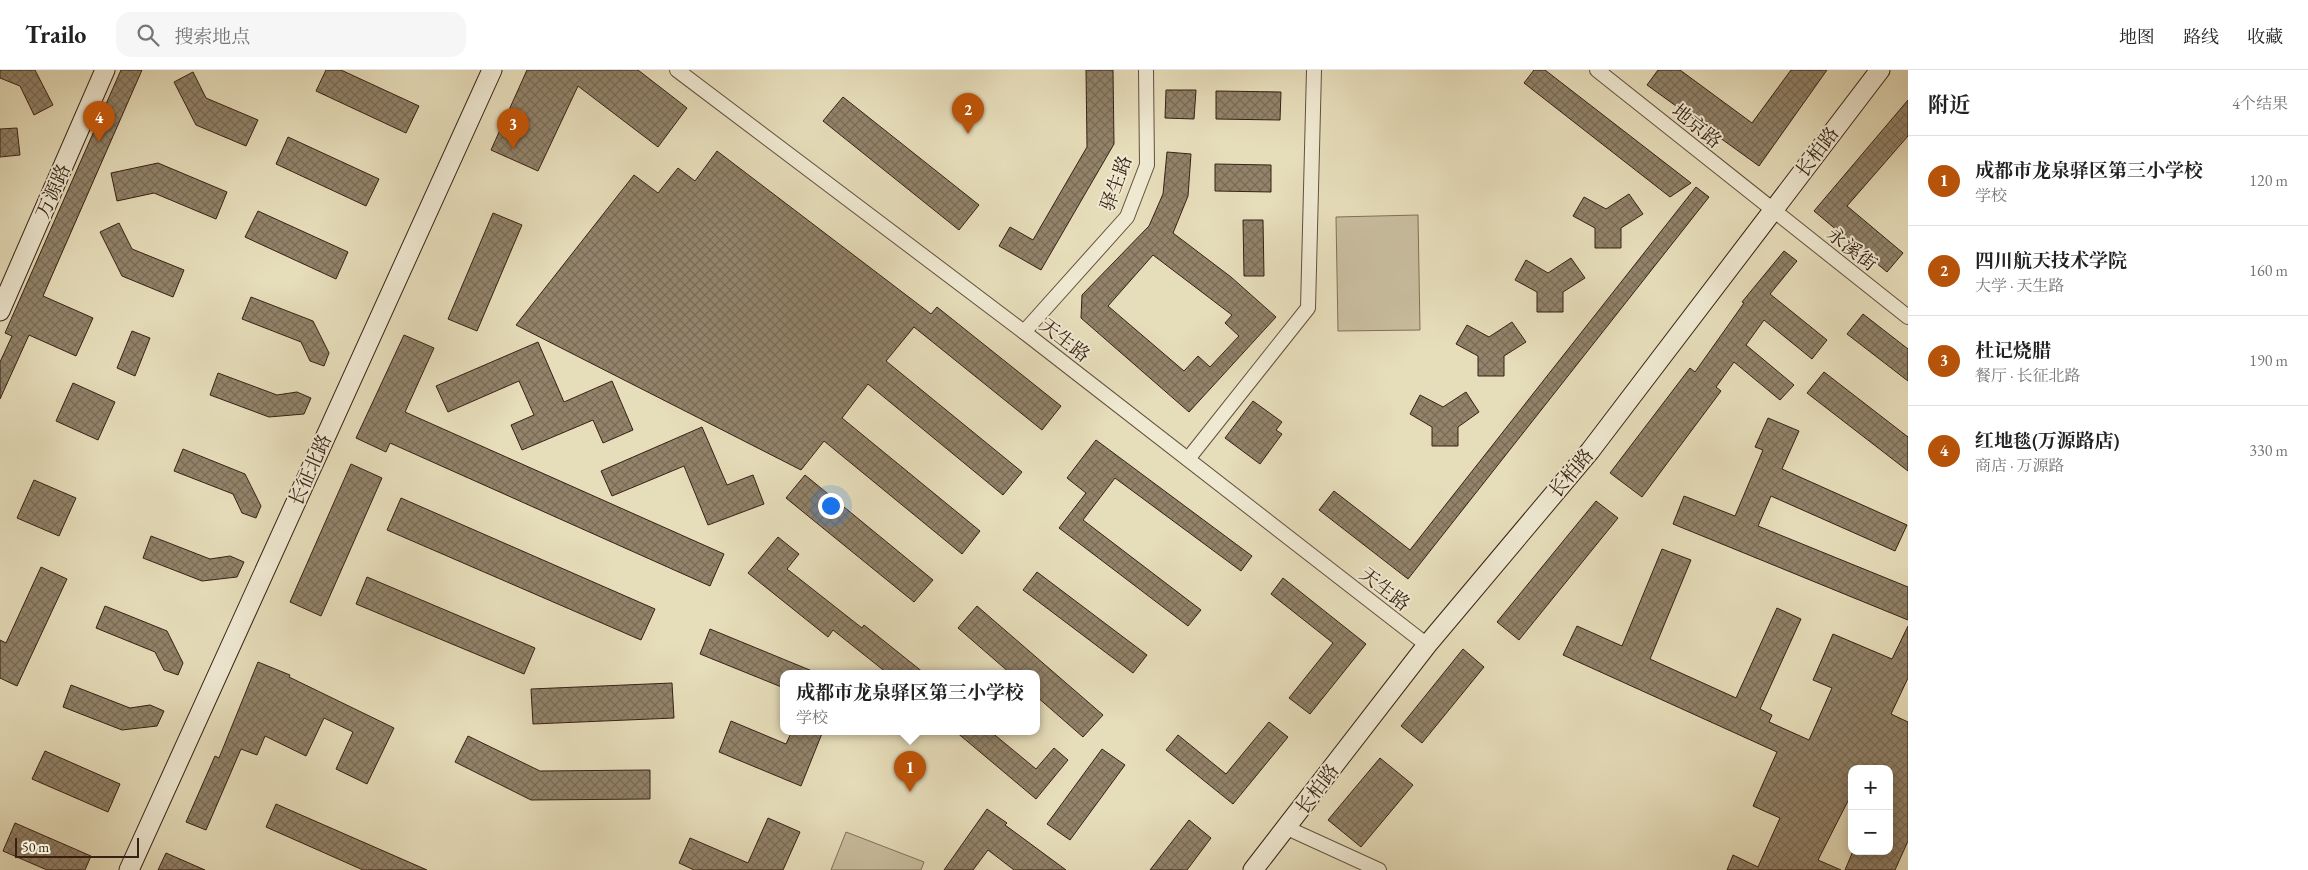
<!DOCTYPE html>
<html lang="zh">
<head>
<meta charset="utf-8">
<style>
	body { margin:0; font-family:"EB Garamond","Noto Serif SC",serif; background:#f6f6f6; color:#222 }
	.controls { position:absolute; right:15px; bottom:15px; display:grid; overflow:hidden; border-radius:10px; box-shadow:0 2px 12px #0003 }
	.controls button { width:45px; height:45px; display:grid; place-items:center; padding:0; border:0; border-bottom:1px solid #e0e0e0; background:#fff; color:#222; font:25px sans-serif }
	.scale { position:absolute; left:15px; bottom:12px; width:124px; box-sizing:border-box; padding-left:5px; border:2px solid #382114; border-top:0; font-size:14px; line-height:18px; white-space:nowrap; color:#382114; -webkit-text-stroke:4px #efe9d2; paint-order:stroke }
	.you { position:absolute; left:830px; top:435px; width:18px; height:18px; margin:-12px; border:4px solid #fff; border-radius:50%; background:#1a73e8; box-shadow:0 0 0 8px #1a73e833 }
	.badge { display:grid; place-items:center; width:32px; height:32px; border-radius:50%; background:#b45309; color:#fff; font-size:16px; font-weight:700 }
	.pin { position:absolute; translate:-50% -41px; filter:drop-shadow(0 1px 2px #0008) }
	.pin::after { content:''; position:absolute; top:26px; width:18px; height:15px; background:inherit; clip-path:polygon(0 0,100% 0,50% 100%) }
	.popup { position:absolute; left:780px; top:600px; width:260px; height:65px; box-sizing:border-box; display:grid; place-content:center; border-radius:10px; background:#fff; filter:drop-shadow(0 1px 4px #0005); font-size:16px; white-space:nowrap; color:#767676 }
	.popup b { font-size:19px; color:#222 }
	.popup::after { content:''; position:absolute; left:50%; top:100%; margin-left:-10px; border:10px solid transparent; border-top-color:#fff }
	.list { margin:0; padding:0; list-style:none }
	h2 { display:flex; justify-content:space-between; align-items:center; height:65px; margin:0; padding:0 20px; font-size:21px }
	h2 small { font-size:16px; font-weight:400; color:#767676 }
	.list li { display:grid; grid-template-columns:32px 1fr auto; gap:15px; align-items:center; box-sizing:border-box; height:90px; padding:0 20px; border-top:1px solid #e0e0e0 }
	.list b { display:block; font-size:19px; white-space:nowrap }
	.list p { margin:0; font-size:16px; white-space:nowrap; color:#767676 }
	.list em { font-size:16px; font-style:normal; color:#767676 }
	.icon { flex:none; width:28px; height:28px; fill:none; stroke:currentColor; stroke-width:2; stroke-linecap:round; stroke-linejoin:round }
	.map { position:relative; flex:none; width:1908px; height:800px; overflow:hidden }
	header { display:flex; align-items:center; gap:30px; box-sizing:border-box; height:70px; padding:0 25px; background:#fff; border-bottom:1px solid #e0e0e0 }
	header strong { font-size:24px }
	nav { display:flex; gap:28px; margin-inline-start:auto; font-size:18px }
	.search { width:350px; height:45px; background:#f6f6f6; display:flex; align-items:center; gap:12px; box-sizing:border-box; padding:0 18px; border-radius:15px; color:#767676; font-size:19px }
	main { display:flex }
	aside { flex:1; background:#fff }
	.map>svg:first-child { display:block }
	.grass { fill:#c8bd9e; stroke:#806f59 }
	.building { fill:url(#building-cross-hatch); stroke:#382114; fill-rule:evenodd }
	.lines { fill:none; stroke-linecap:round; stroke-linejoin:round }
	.street-casing { stroke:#64503e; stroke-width:16 }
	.secondary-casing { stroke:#382114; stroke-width:21 }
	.street { stroke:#efe9d2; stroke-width:14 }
	.secondary { stroke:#efe9d2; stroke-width:19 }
	.labels { text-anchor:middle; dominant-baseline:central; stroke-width:4; stroke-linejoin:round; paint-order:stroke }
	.street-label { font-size:19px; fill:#382114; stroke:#efe9d2 }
</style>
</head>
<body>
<header>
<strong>Trailo</strong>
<div class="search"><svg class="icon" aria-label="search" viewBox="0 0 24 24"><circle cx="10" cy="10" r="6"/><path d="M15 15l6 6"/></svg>搜索地点</div>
<nav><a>地图</a><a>路线</a><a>收藏</a></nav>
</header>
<main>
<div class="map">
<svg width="1908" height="800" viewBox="0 0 1908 800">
	<defs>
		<pattern id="building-cross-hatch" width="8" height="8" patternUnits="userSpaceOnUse" patternTransform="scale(1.25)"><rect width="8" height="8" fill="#92836a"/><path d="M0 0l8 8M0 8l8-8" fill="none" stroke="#786b56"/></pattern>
	</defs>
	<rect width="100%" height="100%" fill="#e6ddba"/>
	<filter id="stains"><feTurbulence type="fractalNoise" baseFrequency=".004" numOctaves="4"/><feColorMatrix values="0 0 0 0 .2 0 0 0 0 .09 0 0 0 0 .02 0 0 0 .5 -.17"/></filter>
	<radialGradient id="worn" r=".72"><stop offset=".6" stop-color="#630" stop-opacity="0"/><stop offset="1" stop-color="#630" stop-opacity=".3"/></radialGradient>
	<g class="grass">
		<polygon points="1418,145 1420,260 1338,261 1336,147"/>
		<polygon points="846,762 924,792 921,800 831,800"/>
	</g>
	<g class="building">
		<polygon points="0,0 35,0 53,35 34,45 20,16 0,8"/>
		<polygon points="121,0 142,0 43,226 93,248 76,286 29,265 0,329 0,292 12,266 5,263"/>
		<polygon points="326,0 341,0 419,36 406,63 316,21"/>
		<polygon points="527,0 638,0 687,38 658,77 578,16 538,101 491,80"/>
		<polygon points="1086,0 1113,0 1114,74 1041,200 999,176 1010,157 1033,170 1087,77"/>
		<polygon points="1534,0 1545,0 1691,113 1670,127 1524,13"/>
		<polygon points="1658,0 1680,0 1752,53 1791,0 1827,0 1759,96 1647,15"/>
		<polygon points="193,2 206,28 258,50 246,76 196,55 174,12"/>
		<polygon points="1166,20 1196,20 1194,49 1165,48"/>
		<polygon points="1216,21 1281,22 1280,50 1216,49"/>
		<polygon points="843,27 979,135 959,160 823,51"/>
		<polygon points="1908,30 1908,66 1847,136 1903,183 1887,202 1814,141"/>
		<polygon points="17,58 20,85 0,87 0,59"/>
		<polygon points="288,67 379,109 366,136 276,94"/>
		<polygon points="717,81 931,244 937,237 1061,336 1042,360 914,257 886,291 1022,402 1003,425 868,314 842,348 980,461 962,484 824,371 801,400 516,255 634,105 658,123 678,98 695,111"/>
		<path d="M1167,82l24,2 -3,42 -15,37 58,44 45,40 -87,95 -108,-94 1,-23 67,-69 14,-32zM1153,185l79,60 -7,8 14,13 -29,31 -12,-11 -14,15 -76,-65z"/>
		<polygon points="158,93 227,122 216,149 154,123 117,131 111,103"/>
		<polygon points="1215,94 1271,95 1271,122 1215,121"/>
		<polygon points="1696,117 1709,127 1408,509 1319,440 1334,421 1410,480"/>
		<polygon points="1629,124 1643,144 1621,158 1621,178 1595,178 1595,158 1573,146 1584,127 1606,139"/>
		<polygon points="258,141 348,182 336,209 245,167"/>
		<polygon points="493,143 522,155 477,261 448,249"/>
		<polygon points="1243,150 1263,150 1264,206 1244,206"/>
		<polygon points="119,153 132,179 184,200 173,227 122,206 100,162"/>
		<polygon points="1784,181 1797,191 1770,224 1827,270 1812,289 1764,250 1746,275 1794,315 1780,330 1734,292 1716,317 1721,321 1642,427 1610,403 1690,298 1695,302 1744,233 1742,232"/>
		<polygon points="1571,188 1585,208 1563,222 1563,242 1537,242 1537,222 1515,210 1526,190 1548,203"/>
		<polygon points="251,227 313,251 329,283 324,296 310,291 301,272 242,249"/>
		<polygon points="1863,244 1908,279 1908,311 1847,264"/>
		<polygon points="1512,252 1526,272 1504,286 1504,306 1478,306 1478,286 1456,274 1467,255 1489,267"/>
		<polygon points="132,261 150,268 135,306 117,298"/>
		<polygon points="404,265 434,278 405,342 724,484 710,516 390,373 386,382 356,368"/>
		<polygon points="538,272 564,332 612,311 633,360 603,373 593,350 522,380 511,355 534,345 519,311 448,342 436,316"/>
		<polygon points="1824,302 1908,367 1908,401 1807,323"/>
		<polygon points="218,303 277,325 297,322 311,328 304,344 269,347 210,325"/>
		<polygon points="73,313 115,332 98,370 56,351"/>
		<polygon points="1466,322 1479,342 1458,357 1458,376 1432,376 1432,357 1410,344 1420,325 1443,337"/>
		<polygon points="1253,331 1282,352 1276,360 1282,364 1260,394 1225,368"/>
		<polygon points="1768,348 1799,361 1782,399 1907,455 1895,481 1771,426 1758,456 1908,517 1908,550 1673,454 1684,426 1735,446 1763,380 1755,377"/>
		<polygon points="702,357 727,415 753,405 764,434 708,455 684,396 612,426 601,401"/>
		<polygon points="1096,370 1252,486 1241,501 1115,408 1083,450 1201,540 1188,556 1059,458 1086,423 1067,408"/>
		<polygon points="183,379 245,404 261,436 256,448 242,443 233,424 174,401"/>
		<polygon points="351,394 382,408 321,546 290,532"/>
		<polygon points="805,405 933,510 914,532 786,428"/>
		<polygon points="34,410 76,428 59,466 17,448"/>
		<polygon points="401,428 655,539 641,570 387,460"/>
		<polygon points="1596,431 1618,448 1519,570 1497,552"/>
		<polygon points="151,466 210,489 230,486 244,492 237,507 202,511 143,488"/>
		<polygon points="778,467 799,484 787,499 862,558 864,555 924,603 887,603 833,560 828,567 748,503"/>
		<polygon points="1662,479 1691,490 1650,589 1736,628 1777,538 1801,549 1760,639 1772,645 1769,652 1809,670 1832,618 1813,610 1833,564 1892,589 1908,556 1908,608 1891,644 1908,652 1908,771 1895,800 1845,800 1853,781 1889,781 1889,699 1852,699 1852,723 1818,790 1841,800 1727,800 1733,785 1758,797 1780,748 1753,736 1777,682 1563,585 1577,556 1622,576"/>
		<polygon points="41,497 67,509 17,616 0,608 0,570 6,573"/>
		<polygon points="1037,502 1147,585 1133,603 1023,520"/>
		<polygon points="367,507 535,578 524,604 356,534"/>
		<polygon points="1283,508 1366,574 1310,644 1289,628 1333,573 1271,524"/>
		<polygon points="105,536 167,561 183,593 178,605 164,600 155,582 96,558"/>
		<polygon points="977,536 1103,645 1083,667 1036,626 1036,603 1010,603 958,558"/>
		<polygon points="710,559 817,603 784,603 784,618 700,584"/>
		<polygon points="1463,579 1484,597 1422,673 1401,656"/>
		<polygon points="258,592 290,605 289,607 394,658 367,714 336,699 353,662 324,648 306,686 265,666 257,685 241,679 206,760 186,752 215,686 219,688"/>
		<polygon points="672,613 674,648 533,654 531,619"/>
		<polygon points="71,615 130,638 150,635 164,641 157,656 122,660 63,637"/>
		<polygon points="731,651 786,674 792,661 823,661 801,716 719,682"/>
		<polygon points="1269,652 1288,667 1233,734 1166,680 1178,665 1226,704"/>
		<polygon points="955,661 990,661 1036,699 1054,678 1068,690 1036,729"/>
		<polygon points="468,666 540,701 650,700 650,729 531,730 455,692"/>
		<polygon points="1102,679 1125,695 1070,770 1047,754"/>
		<polygon points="45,681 120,714 108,742 32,709"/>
		<polygon points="1380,688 1413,715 1361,777 1328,750"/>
		<polygon points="276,734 427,800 363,800 266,757"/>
		<polygon points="987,739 1007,753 1005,755 1066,800 1014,800 988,780 973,800 944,800"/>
		<polygon points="768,748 800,762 783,800 694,800 679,793 690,768 748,793"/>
		<polygon points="1189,750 1211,768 1187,800 1150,800"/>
		<polygon points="15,753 91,786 85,800 47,800 3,781"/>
		<polygon points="166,783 205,800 158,800"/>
	</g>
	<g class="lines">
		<g class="street-casing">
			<g id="street">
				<polyline points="677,0 1024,262 1427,575"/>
				<polyline points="1597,0 1908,247"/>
				<polyline points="1024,262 1127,147 1147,95 1146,0"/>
				<polyline points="1188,389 1308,238 1314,0"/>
				<polyline points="1287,758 1379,800"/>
			</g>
		</g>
		<g class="secondary-casing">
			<g id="secondary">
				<polyline points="0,241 105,0"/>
				<polyline points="129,800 492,0"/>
				<polyline points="1253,800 1427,575 1590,381 1880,0"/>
			</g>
		</g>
		<use href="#street" class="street"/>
		<use href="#secondary" class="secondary"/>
	</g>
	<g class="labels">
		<g class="street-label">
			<text transform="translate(1697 56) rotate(39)">地京路</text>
			<text transform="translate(1817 82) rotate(-53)">长柏路</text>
			<text transform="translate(1116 113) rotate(-70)">驿生路</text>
			<text transform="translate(53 121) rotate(-66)">万源路</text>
			<text transform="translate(1852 179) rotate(38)">永溪街</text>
			<text transform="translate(1065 270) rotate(38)">天生路</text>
			<text transform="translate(310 400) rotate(-66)">长征北路</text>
			<text transform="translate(1571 403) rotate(-50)">长柏路</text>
			<text transform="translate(1385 519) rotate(38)">天生路</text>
			<text transform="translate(1317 719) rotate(-53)">长柏路</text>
		</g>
	</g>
	<rect width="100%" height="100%" filter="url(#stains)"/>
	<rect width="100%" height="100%" fill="url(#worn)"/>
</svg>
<div class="controls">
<button>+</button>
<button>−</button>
</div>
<div class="scale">50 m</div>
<div class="you"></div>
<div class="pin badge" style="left:910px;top:722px">1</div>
<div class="popup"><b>成都市龙泉驿区第三小学校</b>学校</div>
<div class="pin badge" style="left:968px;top:64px">2</div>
<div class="pin badge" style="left:513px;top:79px">3</div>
<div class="pin badge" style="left:99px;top:72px">4</div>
</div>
<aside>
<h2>附近<small>4个结果</small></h2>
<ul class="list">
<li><span class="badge">1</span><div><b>成都市龙泉驿区第三小学校</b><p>学校</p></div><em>120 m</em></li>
<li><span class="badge">2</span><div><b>四川航天技术学院</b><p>大学 · 天生路</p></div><em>160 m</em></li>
<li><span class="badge">3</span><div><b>杜记烧腊</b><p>餐厅 · 长征北路</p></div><em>190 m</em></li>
<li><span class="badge">4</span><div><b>红地毯(万源路店)</b><p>商店 · 万源路</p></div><em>330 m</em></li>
</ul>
</aside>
</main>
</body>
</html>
